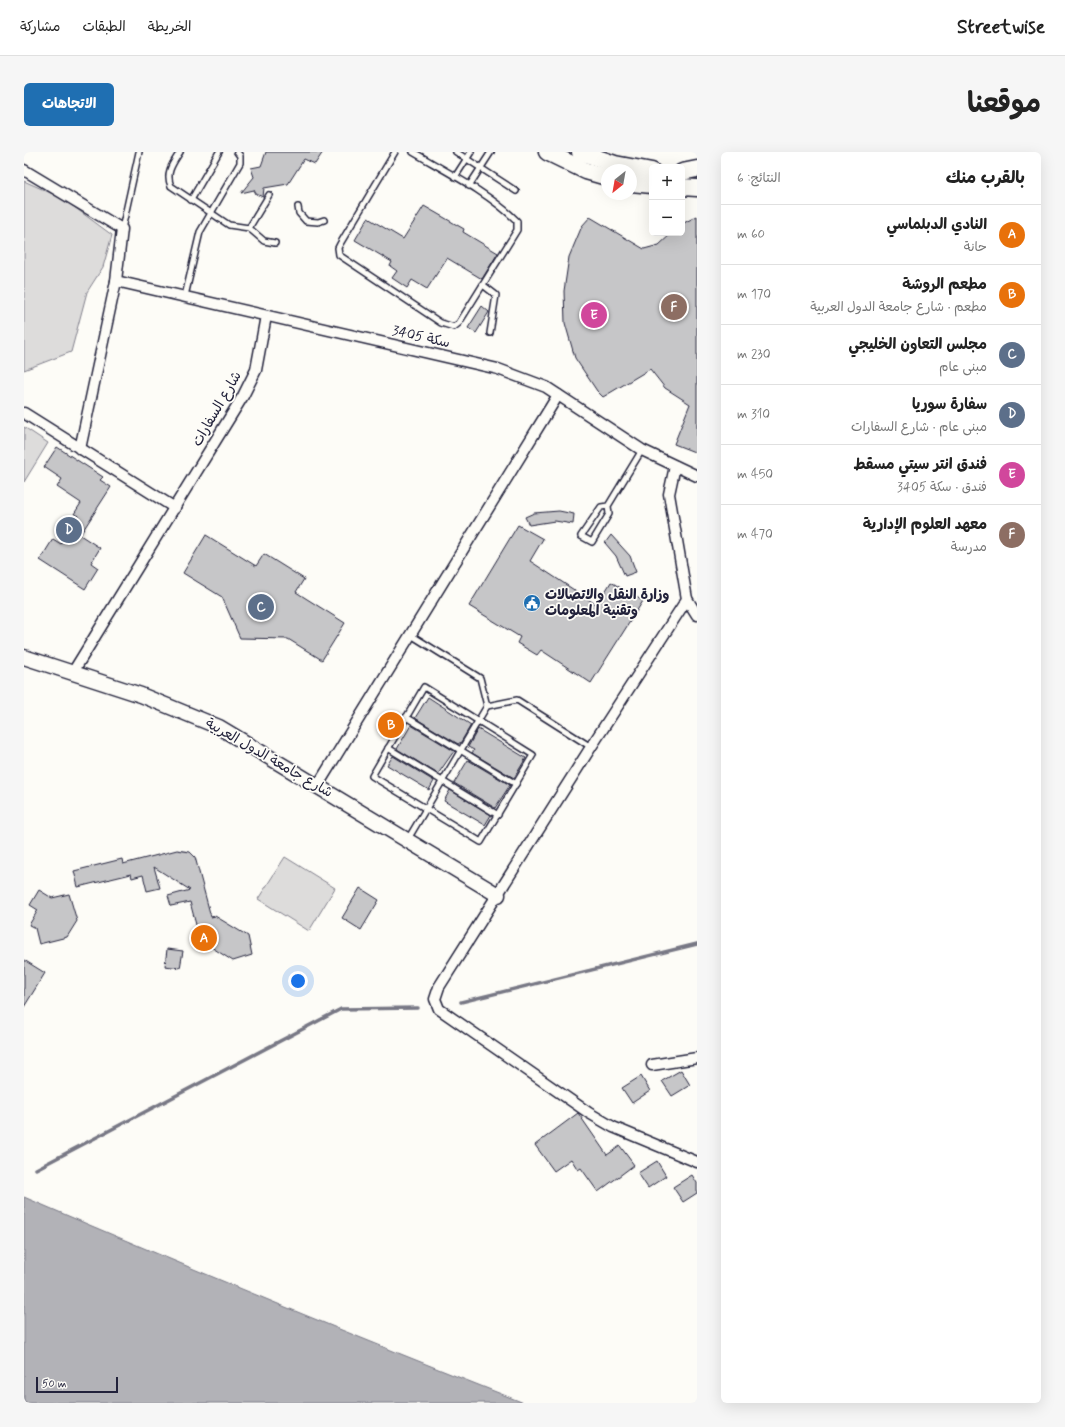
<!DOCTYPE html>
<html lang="ar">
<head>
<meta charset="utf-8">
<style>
	body { margin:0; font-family:Mynerve,"Playpen Sans Arabic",sans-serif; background:#f6f6f6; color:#222; direction:rtl }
	.controls { position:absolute; right:12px; top:12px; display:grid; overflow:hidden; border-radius:6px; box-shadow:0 4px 16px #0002 }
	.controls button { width:36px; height:36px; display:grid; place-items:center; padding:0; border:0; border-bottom:1px solid #e0e0e0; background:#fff; color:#222; font:20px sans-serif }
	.compass { position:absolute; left:577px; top:12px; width:36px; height:36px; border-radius:50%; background:#fff; box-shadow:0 4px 16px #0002; rotate:211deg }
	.scale { position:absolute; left:12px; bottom:10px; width:82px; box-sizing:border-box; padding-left:4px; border:2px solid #22223b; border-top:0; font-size:11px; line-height:14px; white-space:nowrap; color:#22223b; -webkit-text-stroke:3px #fdfcf7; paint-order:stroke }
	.you { position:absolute; left:274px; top:829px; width:14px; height:14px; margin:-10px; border:3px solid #fff; border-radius:50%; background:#1a73e8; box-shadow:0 0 0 6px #1a73e833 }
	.badge { display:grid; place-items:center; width:26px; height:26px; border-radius:50%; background:#1f6fb2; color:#fff; font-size:13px; font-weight:700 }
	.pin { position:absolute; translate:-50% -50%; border:2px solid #fff; box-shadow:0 1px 4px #0006 }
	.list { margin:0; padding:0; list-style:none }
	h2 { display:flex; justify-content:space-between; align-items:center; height:52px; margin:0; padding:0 16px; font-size:17px }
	h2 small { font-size:13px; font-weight:400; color:#767676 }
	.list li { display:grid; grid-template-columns:26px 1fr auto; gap:12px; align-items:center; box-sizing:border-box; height:60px; padding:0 16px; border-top:1px solid #e0e0e0 }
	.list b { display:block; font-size:15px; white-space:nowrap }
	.list p { margin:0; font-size:13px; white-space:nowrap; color:#767676 }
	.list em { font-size:13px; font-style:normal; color:#767676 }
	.map { position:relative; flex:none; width:673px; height:1251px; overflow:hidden; direction:ltr; border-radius:6px }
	header { display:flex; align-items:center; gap:24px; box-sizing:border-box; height:56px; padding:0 20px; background:#fff; border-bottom:1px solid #e0e0e0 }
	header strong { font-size:19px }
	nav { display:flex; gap:22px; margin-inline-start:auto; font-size:14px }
	.intro { display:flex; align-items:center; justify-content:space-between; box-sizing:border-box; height:96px; padding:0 24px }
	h1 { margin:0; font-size:28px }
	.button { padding:10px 18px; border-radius:6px; background:#1f6fb2; color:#fff; font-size:14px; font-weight:700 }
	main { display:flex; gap:24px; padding:0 24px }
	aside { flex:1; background:#fff; border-radius:6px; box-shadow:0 4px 16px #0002 }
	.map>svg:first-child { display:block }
	.green { fill:#dddcdb; stroke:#807f8b }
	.water { fill:#b2b2b7; stroke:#787885 }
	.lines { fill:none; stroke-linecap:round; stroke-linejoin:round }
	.stream { stroke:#787885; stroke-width:3.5 }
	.building { fill:#c6c6c8; stroke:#22223b }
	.lane-casing { stroke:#22223b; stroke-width:8 }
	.street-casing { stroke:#22223b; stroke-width:13 }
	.secondary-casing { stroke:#22223b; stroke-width:17 }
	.primary-casing { stroke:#22223b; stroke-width:19 }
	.lane { stroke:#fdfcf7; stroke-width:5 }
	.street { stroke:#fdfcf7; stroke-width:10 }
	.secondary { stroke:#fdfcf7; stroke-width:14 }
	.primary { stroke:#fdfcf7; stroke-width:16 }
	.labels { text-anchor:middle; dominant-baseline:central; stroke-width:3.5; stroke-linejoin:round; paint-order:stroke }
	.street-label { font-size:14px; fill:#22223b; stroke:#fdfcf7 }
	.poi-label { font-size:14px; font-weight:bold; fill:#22223b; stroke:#fdfcf7; text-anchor:start }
</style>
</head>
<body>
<header>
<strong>Streetwise</strong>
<nav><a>الخريطة</a><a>الطبقات</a><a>مشاركة</a></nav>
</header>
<div class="intro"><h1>موقعنا</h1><a class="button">الاتجاهات</a></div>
<main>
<aside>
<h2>بالقرب منك<small>النتائج: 6</small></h2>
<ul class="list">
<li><span class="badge" style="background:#e8710a">A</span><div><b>النادي الدبلماسي</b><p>حانة</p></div><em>60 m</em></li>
<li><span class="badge" style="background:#e8710a">B</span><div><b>مطعم الروشة</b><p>مطعم · شارع جامعة الدول العربية</p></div><em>170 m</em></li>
<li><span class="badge" style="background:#5c6f8a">C</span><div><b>مجلس التعاون الخليجي</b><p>مبنى عام</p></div><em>230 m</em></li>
<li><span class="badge" style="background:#5c6f8a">D</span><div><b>سفارة سوريا</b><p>مبنى عام · شارع السفارات</p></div><em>310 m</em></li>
<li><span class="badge" style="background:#d1479c">E</span><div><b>فندق انتر سيتي مسقط</b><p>فندق · سكة 3405</p></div><em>450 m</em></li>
<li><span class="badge" style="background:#8d6e63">F</span><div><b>معهد العلوم الإدارية</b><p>مدرسة</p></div><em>470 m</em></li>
</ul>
</aside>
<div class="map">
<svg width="673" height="1251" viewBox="0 0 673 1251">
	<rect width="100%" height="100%" fill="#fdfcf7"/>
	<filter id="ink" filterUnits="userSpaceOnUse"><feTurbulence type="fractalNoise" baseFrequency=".025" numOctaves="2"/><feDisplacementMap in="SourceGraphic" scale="8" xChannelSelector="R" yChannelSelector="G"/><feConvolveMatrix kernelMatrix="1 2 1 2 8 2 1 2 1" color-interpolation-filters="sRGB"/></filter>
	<g filter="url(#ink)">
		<g class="green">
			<polygon points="0,29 38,46 88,83 79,115 63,140 47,200 0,218"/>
			<polygon points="0,275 24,291 0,330"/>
			<polygon points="261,705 311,736 285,779 234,747"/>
		</g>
		<path class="water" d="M0,1045c165,71 332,140 500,206h-500z"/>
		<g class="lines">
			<g class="stream">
				<polyline points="437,850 673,792"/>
				<polyline points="12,1017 317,857 394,856"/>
			</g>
		</g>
		<g class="building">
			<polygon points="242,0 299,0 291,12 280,7 264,32 240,36 239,45 232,42 230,38 217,41 230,25 227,16 237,14"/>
			<polygon points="400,54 440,77 439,80 474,101 458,127 423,106 403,137 388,128 383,136 368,126 373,119 366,114 368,110 331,88 344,66 379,87"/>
			<polygon points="673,64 673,301 650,292 666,252 641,236 626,217 579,245 573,239 551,206 541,171 540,139 545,105 558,74 566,65 620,97 635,93 648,81 658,81 658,72"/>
			<polygon points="458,154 465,160 452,181 444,176"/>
			<polygon points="33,295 79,325 76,328 87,335 56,383 76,396 67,411 74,416 61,437 16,408 29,387 37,392 54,364 50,362 57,351 33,335 38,327 20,315"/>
			<polygon points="535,359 550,362 549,372 531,369 505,373 501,365 510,361"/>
			<polygon points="494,373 519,387 506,409 573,453 587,430 619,449 567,531 517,498 513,503 493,491 496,485 445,454"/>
			<polygon points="182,383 232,414 240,402 280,427 272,440 321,471 298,508 264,487 216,486 198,445 159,421"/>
			<polygon points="587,383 606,404 612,420 601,424 592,404 581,391"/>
			<polygon points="404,545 447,573 437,590 434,592 391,566"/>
			<polygon points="387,573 430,599 414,622 373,597"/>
			<polygon points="454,577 502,606 490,626 448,601 450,598 444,595"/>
			<polygon points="369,604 410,629 405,638 363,613"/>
			<polygon points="444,608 486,633 471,656 430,631"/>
			<polygon points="426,638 467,663 461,673 420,649"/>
			<polygon points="153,698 166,700 171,705 187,765 191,764 224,784 228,803 209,809 176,788 166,750 147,754 144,744 166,738 130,715 136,736 123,739 119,723 108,726 107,722 54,735 50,719 98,707 99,712"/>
			<polygon points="336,736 355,748 337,778 318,766"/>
			<polygon points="15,738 28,746 45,742 53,769 43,785 15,792 11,776 5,773 14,758 6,753"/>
			<polygon points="143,797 159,799 156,816 141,814"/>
			<polygon points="0,808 21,821 0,855"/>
			<polygon points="657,918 666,933 648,944 638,929"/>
			<polygon points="617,924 626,939 608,951 598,936"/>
			<polygon points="554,961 583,1003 596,994 610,1013 574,1040 557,1016 554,1018 547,1007 530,1019 511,993"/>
			<polygon points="633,1009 642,1024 624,1036 614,1021"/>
			<polygon points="668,1023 673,1031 673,1041 659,1050 649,1035"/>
		</g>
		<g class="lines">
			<g class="lane-casing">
				<g id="lane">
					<path d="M156,0c-7,11 -15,21 -9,34l58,39 20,3 15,13 11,2"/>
					<path d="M371,0l-55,92 -2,4 1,7 102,68 13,4 5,-4 58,-93v-9c-28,-28 -70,-49 -104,-69"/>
					<polyline points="432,0 492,39"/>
					<polyline points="431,25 447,0"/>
					<polyline points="445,34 467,0"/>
					<polyline points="167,48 195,0"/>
					<polyline points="274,55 275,61 282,69 294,70 300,68"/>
					<polyline points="225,76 245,43"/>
					<polyline points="98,77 115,0"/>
					<polyline points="459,133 472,143 466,181"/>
					<polyline points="161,144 176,80 216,11 216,4 213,0"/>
					<polyline points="584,354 585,362 568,390 557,384 577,355 584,354 618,298"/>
					<polygon points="400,535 509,603 457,690 348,624"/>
					<polyline points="463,554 493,548 567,595"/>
					<polyline points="382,565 492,632"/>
					<polyline points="364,596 474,663"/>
					<polyline points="384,687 463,554 456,526 387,483"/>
				</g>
			</g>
			<g class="street-casing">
				<g id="street">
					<polyline points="0,18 98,77 92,129 56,297"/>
					<polyline points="92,129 474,217 522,235 618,298 673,324"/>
					<polyline points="0,261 151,356"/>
					<polyline points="651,314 645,342 663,447 567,595 415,835 411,847 415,857 565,961 589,975 673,1010"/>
					<polyline points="663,447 673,463"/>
					<polyline points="49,520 219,244 232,218 242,164"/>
					<polyline points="294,633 534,243"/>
					<polyline points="628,913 673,906"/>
				</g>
			</g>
			<g class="secondary-casing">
				<polyline id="secondary" points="0,505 117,543 195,575 474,743"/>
			</g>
			<g class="primary-casing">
				<g id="primary">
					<polyline points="523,0 562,19 583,25"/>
					<polyline points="556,0 591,12 628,19"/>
					<polyline points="658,20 673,17"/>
					<polyline points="607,31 628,33"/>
					<polyline points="658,35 673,36"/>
				</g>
			</g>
			<use href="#lane" class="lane"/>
			<use href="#street" class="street"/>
			<use href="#secondary" class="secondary"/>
			<use href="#primary" class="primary"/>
		</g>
	</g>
	<defs>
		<g id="civic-disc" transform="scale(0.9)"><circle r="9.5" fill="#1f6fb2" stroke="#fdfcf7"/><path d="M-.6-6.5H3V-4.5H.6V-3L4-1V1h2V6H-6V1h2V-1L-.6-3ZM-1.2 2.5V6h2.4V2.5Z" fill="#fff"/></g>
	</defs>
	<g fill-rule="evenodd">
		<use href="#civic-disc" x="508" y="451"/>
	</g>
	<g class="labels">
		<g class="street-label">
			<text transform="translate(397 185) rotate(13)">سكة 3405</text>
			<text transform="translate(193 257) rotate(-60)">شارع السفارات</text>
			<text transform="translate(245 606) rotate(30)">شارع جامعة الدول العربية</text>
		</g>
		<g class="poi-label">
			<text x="521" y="443">وزارة النقل والاتصالات<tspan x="521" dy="16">وتقنية المعلومات</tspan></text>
		</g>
	</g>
</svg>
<div class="controls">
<button>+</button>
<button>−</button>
</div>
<svg class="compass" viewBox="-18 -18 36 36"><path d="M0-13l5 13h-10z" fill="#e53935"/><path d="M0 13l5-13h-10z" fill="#767676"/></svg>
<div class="scale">50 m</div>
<div class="you"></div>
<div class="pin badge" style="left:180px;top:786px;background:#e8710a">A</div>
<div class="pin badge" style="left:367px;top:573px;background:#e8710a">B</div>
<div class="pin badge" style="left:237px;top:455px;background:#5c6f8a">C</div>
<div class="pin badge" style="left:45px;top:378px;background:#5c6f8a">D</div>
<div class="pin badge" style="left:570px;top:163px;background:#d1479c">E</div>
<div class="pin badge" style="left:650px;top:155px;background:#8d6e63">F</div>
</div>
</main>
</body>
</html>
